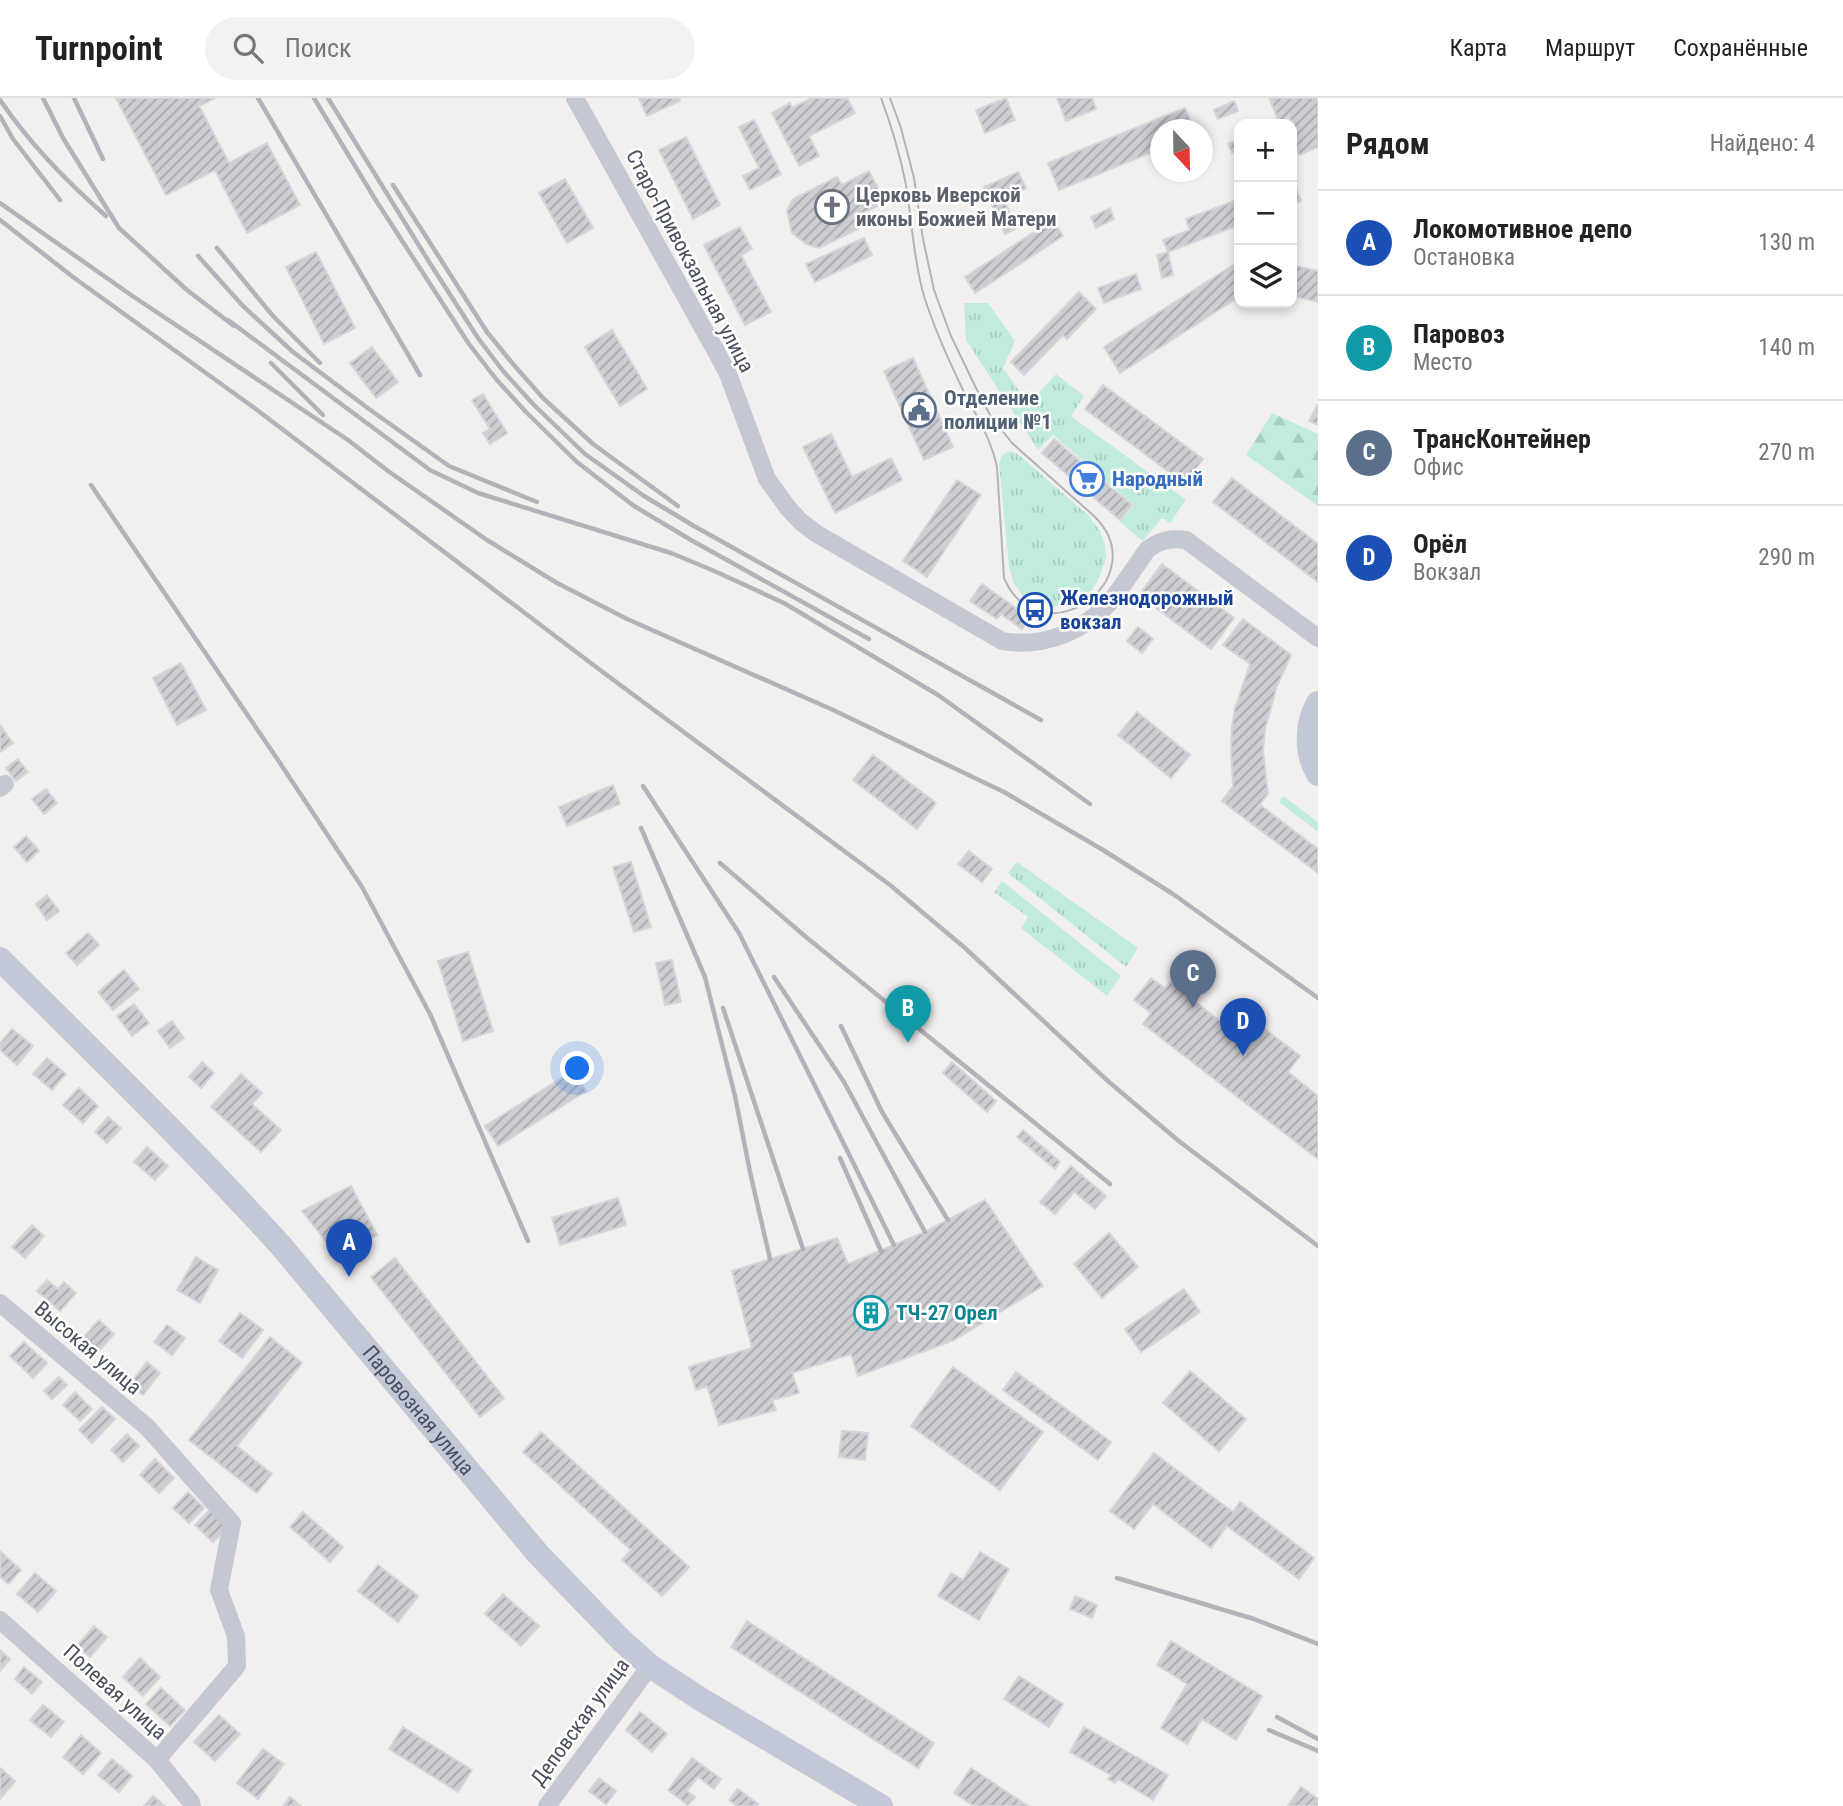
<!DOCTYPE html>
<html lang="ru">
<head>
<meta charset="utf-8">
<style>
	body { margin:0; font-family:"Roboto Condensed",sans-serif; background:#f2f2f2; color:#222 }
	.controls { position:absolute; right:21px; top:21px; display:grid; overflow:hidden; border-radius:14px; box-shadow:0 4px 10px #0003 }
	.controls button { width:63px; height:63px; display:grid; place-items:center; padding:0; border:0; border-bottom:2px solid #e0e0e0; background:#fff; color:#222; font:35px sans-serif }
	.compass { position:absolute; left:1150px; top:21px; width:63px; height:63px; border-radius:50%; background:#fff; box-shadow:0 4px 10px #0003; rotate:158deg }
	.you { position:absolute; left:578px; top:971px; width:24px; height:24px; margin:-18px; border:5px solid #fff; border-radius:50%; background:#1a73e8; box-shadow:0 0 0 10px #1a73e833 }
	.badge { display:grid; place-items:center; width:46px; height:46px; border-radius:50%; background:#1a73e8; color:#fff; font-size:23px; font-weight:700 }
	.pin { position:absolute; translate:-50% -58px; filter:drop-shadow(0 2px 4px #0008) }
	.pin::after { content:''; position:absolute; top:37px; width:24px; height:21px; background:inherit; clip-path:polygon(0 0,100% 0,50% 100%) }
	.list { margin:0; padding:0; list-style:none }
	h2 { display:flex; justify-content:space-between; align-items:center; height:91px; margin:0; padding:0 28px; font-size:30px }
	h2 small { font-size:23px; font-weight:400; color:#767676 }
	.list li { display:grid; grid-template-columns:46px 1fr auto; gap:21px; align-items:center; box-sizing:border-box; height:105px; padding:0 28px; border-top:2px solid #e0e0e0 }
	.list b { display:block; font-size:26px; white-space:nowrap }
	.list p { margin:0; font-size:23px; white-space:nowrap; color:#767676 }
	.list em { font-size:23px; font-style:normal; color:#767676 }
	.icon { flex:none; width:38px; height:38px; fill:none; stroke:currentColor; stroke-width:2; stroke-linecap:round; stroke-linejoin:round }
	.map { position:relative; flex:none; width:1318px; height:1708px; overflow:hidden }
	header { display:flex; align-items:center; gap:42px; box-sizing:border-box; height:98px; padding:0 35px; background:#fff; border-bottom:2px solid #e0e0e0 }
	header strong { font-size:33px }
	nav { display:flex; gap:38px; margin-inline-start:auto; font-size:24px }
	.search { width:490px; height:63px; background:#f2f2f2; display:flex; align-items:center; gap:18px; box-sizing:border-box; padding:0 24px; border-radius:38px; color:#767676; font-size:26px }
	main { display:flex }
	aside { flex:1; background:#fff }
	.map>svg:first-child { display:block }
	.grass { fill:url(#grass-tufts) }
	.forest { fill:url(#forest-firs) }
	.building { fill:url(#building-hatch); stroke:#d4d4da; stroke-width:2 }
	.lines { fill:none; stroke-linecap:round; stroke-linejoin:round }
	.street { stroke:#c4c8d3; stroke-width:18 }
	.secondary { stroke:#c3c8d7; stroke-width:24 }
	.tram { stroke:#b2b3b9; stroke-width:2 }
	.rail { stroke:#b2b3b9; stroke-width:4.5 }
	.labels { text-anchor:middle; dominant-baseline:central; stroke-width:5; stroke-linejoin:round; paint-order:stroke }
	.worship-label { font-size:21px; font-weight:bold; fill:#5b616d; stroke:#fff; text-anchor:start }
	.street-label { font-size:21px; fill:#494e5c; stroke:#fff }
	.service-label { font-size:21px; font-weight:bold; fill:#4e5e75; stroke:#fff; text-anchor:start }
	.shop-label { font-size:21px; font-weight:bold; fill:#366cbe; stroke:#fff; text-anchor:start }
	.transit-label { font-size:21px; font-weight:bold; fill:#164399; stroke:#fff; text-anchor:start }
	.culture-label { font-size:21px; font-weight:bold; fill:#0d838f; stroke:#fff; text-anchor:start }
</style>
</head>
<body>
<header>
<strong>Turnpoint</strong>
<div class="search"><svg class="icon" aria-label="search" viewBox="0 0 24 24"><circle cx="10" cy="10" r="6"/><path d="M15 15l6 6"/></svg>Поиск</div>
<nav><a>Карта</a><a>Маршрут</a><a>Сохранённые</a></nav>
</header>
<main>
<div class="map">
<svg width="1318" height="1708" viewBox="0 0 1318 1708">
	<defs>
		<pattern id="grass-tufts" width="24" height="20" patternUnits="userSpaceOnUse" patternTransform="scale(1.75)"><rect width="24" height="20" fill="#c1ecdd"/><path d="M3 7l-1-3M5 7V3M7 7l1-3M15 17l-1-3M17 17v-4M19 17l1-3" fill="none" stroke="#a7ccc0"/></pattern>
		<pattern id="forest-firs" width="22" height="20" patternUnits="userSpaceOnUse" patternTransform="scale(1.75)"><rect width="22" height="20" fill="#c1ecdd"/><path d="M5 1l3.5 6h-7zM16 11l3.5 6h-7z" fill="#a7ccc0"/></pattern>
		<pattern id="building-hatch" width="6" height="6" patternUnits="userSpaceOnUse" patternTransform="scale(1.75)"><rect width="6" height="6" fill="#cdced4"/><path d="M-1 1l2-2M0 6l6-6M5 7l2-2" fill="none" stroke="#a8a9af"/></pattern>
	</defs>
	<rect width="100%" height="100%" fill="#f2f0ef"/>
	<g class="grass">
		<polygon points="964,205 988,205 1015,243 1003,270 1028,306 1056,276 1084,298 1071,318 1186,402 1170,425 1162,420 1143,443 1120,424 1134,407 1053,337 1038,352 966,242"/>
		<polygon points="1011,353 1019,357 1088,417 1100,433 1105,446 1106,459 1100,478 1092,492 1077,503 1051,510 1039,508 1024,499 1014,486 1009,469 999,365 1002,357"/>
		<polygon points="1283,698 1318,724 1318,734 1279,704"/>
		<polygon points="1017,764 1138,850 1126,869 1008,775"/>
		<polygon points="1002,783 1121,878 1107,898 1021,830 1028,819 994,794"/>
	</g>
	<polygon class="forest" points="1272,315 1318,336 1318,408 1246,357"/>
	<g class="building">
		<polygon points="116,0 215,0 199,8 229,65 267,45 300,107 247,135 215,72 166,97"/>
		<polygon points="639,0 679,0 680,3 647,18"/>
		<polygon points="812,0 847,0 855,15 809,38 819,58 799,68 772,15 790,5 792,10"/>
		<polygon points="1006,0 1015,22 985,35 976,12"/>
		<polygon points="1057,0 1092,0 1096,11 1066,23"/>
		<polygon points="1269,0 1318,0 1318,49 1299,57 1292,38 1292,26 1289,19 1279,24"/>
		<polygon points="1234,3 1238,13 1218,21 1214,12"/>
		<polygon points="1185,10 1194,32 1160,32 1160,51 1059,92 1048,65"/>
		<polygon points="754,22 781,76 750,92 743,78 759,70 739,29"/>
		<polygon points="686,39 720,107 693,121 659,52"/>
		<polygon points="1239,41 1239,52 1232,55 1228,46"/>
		<polygon points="869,73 885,104 859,117 864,128 819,150 806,146 792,135 787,113 793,101 837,79 842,87"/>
		<polygon points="1018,74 1026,90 1003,100 1017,130 1005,136 984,89"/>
		<polygon points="565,81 593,130 567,145 539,95"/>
		<polygon points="1292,81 1301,103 1292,107"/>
		<polygon points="1239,101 1239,127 1168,154 1163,142 1190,132 1186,121"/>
		<polygon points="1110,110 1114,121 1096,130 1091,119"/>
		<polygon points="1053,122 1063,138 975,195 965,179"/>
		<polygon points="740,129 752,151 741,157 771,214 745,227 704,147"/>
		<polygon points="864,140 872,157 815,184 806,166"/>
		<polygon points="316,154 355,230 324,246 286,169"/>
		<polygon points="1168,154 1173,177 1162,180 1157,157"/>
		<polygon points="1238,164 1239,199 1120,275 1104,249"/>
		<polygon points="1292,167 1318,173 1318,204 1292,198"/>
		<polygon points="1136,176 1141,191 1104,205 1098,190"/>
		<polygon points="1079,194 1096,211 1067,241 1063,237 1024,277 1011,264"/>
		<polygon points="612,232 647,291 620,308 585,249"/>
		<polygon points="372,249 398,284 376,300 350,265"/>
		<polygon points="913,260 953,349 924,362 884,273"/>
		<polygon points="1103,287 1203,361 1185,386 1085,311"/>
		<polygon points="483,296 507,335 490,346 483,335 490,331 472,302"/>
		<polygon points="1318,306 1318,327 1309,323"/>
		<polygon points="831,336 852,379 891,360 902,382 835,415 803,349"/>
		<polygon points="1054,341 1132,407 1120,422 1042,355"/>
		<polygon points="1232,380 1318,446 1318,484 1213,404"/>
		<polygon points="957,382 981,397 927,479 903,463"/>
		<polygon points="1162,466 1234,520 1211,551 1139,497"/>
		<polygon points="982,486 1030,520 1022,531 1001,516 997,521 970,503"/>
		<polygon points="1243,521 1291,557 1277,588 1265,631 1263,653 1268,696 1247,722 1222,703 1233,688 1231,650 1232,629 1235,610 1250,566 1223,547"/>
		<polygon points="1138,529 1153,541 1142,555 1127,543"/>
		<polygon points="181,565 206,612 177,627 153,580"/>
		<polygon points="1137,614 1190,657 1171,680 1118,637"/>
		<polygon points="0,627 13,645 0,654"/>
		<polygon points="873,657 936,705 917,731 853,682"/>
		<polygon points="18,661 28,674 16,683 6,670"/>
		<polygon points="613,687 620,706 567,728 559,709"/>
		<polygon points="46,691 57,705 44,716 32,701"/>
		<polygon points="1260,707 1318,751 1318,775 1247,722"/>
		<polygon points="26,738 39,753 27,764 14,749"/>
		<polygon points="969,753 992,771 982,784 958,766"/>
		<polygon points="631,764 651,829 634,834 613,769"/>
		<polygon points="47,797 59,813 47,822 36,806"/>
		<polygon points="88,835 99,847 77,867 66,855"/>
		<polygon points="468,854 493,933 463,943 438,863"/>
		<polygon points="672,862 681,904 665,907 656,865"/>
		<polygon points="124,872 139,891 113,912 98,894"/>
		<polygon points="1151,880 1165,890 1170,884 1234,934 1247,917 1300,958 1288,974 1318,998 1318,1061 1143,926 1151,915 1134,902"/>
		<polygon points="134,906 149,925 132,938 117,918"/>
		<polygon points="172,923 184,940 170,950 158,933"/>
		<polygon points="12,931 33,948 17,967 0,952 0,945"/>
		<polygon points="47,960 66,976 52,992 33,976"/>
		<polygon points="202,964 214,975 201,990 189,979"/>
		<polygon points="952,964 996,1003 987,1014 943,975"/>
		<polygon points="573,973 586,993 498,1048 485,1028"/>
		<polygon points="241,976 262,995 252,1006 281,1032 261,1054 211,1009"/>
		<polygon points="79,990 98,1008 83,1025 63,1007"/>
		<polygon points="108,1019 121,1030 107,1045 95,1034"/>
		<polygon points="1023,1032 1060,1064 1055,1071 1017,1039"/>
		<polygon points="147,1049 168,1068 155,1082 134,1064"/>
		<polygon points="1071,1068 1106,1098 1095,1111 1074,1094 1055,1116 1040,1104"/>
		<polygon points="351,1088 377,1137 337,1157 302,1113"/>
		<polygon points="618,1100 626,1127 560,1147 552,1120"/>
		<polygon points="985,1102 1043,1188 954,1242 858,1278 851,1256 792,1275 799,1295 772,1302 776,1312 719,1327 707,1288 696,1292 689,1269 752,1250 732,1173 837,1140 848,1166 925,1134"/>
		<polygon points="32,1127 44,1138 25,1160 12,1149"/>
		<polygon points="1109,1135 1138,1169 1102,1200 1074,1166"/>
		<polygon points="196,1159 218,1172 200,1205 177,1192"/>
		<polygon points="395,1160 504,1300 480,1319 371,1179"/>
		<polygon points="47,1182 58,1191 64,1184 76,1195 60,1213 37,1193"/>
		<polygon points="1184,1191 1200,1214 1141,1254 1125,1231"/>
		<polygon points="240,1215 263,1232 242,1260 219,1243"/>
		<polygon points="99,1222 114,1236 97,1255 81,1242"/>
		<polygon points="167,1227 185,1240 172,1257 154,1244"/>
		<polygon points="270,1239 302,1265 237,1348 272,1376 257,1395 189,1342"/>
		<polygon points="24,1244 47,1265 33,1280 10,1258"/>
		<polygon points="147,1264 160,1275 143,1297 129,1287"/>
		<polygon points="953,1269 1043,1334 1000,1392 911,1328"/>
		<polygon points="1190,1273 1246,1321 1219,1353 1163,1305"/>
		<polygon points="1016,1274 1111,1344 1098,1362 1003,1292"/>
		<polygon points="59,1279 67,1287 52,1301 44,1293"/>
		<polygon points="75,1294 92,1311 80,1323 63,1307"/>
		<polygon points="102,1309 115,1321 92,1345 79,1332"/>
		<polygon points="842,1333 868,1335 865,1362 839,1359"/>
		<polygon points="541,1334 689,1469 662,1498 622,1462 631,1452 523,1354"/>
		<polygon points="127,1336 139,1348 123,1364 111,1352"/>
		<polygon points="1154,1355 1233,1414 1240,1404 1314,1460 1299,1481 1227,1428 1211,1450 1153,1406 1134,1431 1110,1413"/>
		<polygon points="155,1361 174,1380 159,1395 140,1377"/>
		<polygon points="188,1394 204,1410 189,1425 173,1410"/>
		<polygon points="210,1412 228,1429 213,1444 195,1427"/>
		<polygon points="303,1414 343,1449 330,1464 290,1429"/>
		<polygon points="1,1454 21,1472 8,1486 0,1478"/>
		<polygon points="980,1454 1009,1471 979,1522 938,1498 951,1475 963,1482"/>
		<polygon points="378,1467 418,1498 398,1524 358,1493"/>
		<polygon points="35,1475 56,1493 38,1514 17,1496"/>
		<polygon points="503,1496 539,1528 521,1548 485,1516"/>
		<polygon points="1075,1498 1097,1507 1092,1520 1070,1511"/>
		<polygon points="747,1523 934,1645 918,1670 731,1549"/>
		<polygon points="94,1528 107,1539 90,1559 77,1548"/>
		<polygon points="1171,1543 1262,1598 1236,1642 1202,1621 1187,1646 1161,1630 1187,1586 1157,1567"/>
		<polygon points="0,1552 10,1561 0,1573"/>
		<polygon points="140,1560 160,1579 143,1598 123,1579"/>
		<polygon points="24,1569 42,1584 32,1596 15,1581"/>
		<polygon points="1019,1578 1063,1606 1049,1629 1004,1601"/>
		<polygon points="161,1590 185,1612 170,1628 146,1606"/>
		<polygon points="43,1607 64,1624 51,1639 30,1622"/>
		<polygon points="640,1614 667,1636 652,1654 626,1632"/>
		<polygon points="219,1617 240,1636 215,1663 194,1644"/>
		<polygon points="403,1629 472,1672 458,1694 389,1651"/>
		<polygon points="1084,1629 1168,1677 1153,1702 1118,1681 1115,1685 1108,1681 1111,1677 1070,1654"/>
		<polygon points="81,1637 101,1655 83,1676 63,1659"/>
		<polygon points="263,1651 284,1666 258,1701 237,1685"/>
		<polygon points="692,1660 721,1681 714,1691 698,1679 687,1693 695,1699 688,1707 668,1692"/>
		<polygon points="112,1661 132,1678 119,1694 98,1677"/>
		<polygon points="0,1670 15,1683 0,1701"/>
		<polygon points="971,1670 1028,1708 974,1708 954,1695"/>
		<polygon points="599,1680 616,1693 606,1706 589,1693"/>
		<polygon points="1301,1689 1318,1701 1318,1708 1288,1708"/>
		<polygon points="738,1691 758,1706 756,1708 737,1708 729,1702"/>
		<polygon points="153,1698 165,1708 144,1708"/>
		<polygon points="290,1699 301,1708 283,1708"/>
	</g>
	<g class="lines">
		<g class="street">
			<path d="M575,0l142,255 11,21 39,105 21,29 13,14 16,12 185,107c40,7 79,-8 107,-38 14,-17 26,-36 38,-53 13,-10 24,-12 39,-10l132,98"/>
			<polyline points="0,690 5,686"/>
			<polyline points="0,1205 147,1329 232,1425 219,1492 236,1538 237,1568 157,1662"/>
			<polyline points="0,1522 157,1662 191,1704 192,1708"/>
			<polyline points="547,1708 650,1568"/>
		</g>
		<g class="secondary">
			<path d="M1318,605c-12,21 -13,49 0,71"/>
			<path id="s1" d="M0,861c95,95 192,188 282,288l256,307 83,86 29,26 52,34 179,106"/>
		</g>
		<path class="tram" d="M881,0c10,27 18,53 24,82 7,37 8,80 19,116 10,32 24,63 39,94 13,26 28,48 34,77l7,111c36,83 154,1 90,-62l-82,-73 -22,-28 -15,-29 -24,-50 -17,-46 -11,-51 -9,-61 -13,-50 -11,-30"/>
		<g class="rail">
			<polyline points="43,0 63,40 119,130 187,192 234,228"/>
			<polyline points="74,0 103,61"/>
			<polyline points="258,0 420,277"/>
			<polyline points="314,0 375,101 469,246 496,281 526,314 577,364 634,408 691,442 869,541"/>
			<polyline points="328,0 431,167 478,240 503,273 534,307 585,356 644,398 694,428 1041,622"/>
			<path d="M0,2c30,44 66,81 106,116"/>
			<polyline points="0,18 13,41 60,102"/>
			<polyline points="393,87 487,234 513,266 543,300 593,346 678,408"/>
			<polyline points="0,105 131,197 348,342 388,373 487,442 557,485 627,521 831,611 1004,694 1103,752 1173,796 1318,900"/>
			<polyline points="0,122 73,179 253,309 596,569 890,787 965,850 1109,984 1180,1044 1318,1148"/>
			<polyline points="217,150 273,218 320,265"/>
			<polyline points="198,158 243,208 293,254 369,311 449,368 537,404"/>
			<polyline points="228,222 430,372 478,395 671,455 712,472 784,505 938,597 1090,706"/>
			<polyline points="271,265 323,317"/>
			<polyline points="91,387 276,659 362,789 430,916 528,1143"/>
			<polyline points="643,688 739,835 894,1147"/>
			<polyline points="641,730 705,879 735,998 750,1074 770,1161"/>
			<polyline points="720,765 806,839 1110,1086"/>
			<polyline points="774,879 844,984 925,1134"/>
			<polyline points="723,910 803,1151"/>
			<polyline points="841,928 882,1014 948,1122"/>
			<polyline points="840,1060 881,1153"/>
			<polyline points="1117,1480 1254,1521 1318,1546"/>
			<polyline points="1277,1619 1318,1641"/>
			<polyline points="1269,1632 1318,1653"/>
		</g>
	</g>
	<defs>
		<g id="church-ring" transform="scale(1.75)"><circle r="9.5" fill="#fff" stroke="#6b7280" stroke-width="1.5"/><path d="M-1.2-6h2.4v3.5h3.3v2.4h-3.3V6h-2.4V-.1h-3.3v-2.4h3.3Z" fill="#6b7280"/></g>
		<g id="civic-ring" transform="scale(1.75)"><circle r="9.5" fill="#fff" stroke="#5c6f8a" stroke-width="1.5"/><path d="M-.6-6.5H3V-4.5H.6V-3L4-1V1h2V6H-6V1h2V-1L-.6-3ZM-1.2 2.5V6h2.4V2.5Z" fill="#5c6f8a"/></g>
		<g id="supermarket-ring" transform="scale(1.75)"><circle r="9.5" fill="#fff" stroke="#3f7fe0" stroke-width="1.5"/><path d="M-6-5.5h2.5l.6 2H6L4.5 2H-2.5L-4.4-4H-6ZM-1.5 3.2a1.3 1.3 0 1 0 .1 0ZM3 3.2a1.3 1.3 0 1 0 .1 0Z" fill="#3f7fe0"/></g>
		<g id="bus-ring" transform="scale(1.75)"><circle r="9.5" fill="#fff" stroke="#1a4fb4" stroke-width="1.5"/><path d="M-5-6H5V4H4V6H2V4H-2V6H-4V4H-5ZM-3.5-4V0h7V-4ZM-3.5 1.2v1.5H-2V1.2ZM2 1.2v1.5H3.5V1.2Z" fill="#1a4fb4"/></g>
		<g id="building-ring" transform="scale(1.75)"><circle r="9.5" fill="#fff" stroke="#0f9aa8" stroke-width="1.5"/><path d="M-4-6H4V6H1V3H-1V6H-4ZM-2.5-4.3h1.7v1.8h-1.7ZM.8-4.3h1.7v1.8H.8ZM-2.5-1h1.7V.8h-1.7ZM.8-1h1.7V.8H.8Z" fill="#0f9aa8"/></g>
	</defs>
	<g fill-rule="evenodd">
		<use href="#church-ring" x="832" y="109"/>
		<use href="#civic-ring" x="919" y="312"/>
		<use href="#supermarket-ring" x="1087" y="381"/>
		<use href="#bus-ring" x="1035" y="512"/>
		<use href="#building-ring" x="871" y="1215"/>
	</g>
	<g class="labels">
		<g class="worship-label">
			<text x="856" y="97">Церковь Иверской<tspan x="856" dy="24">иконы Божией Матери</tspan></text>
		</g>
		<g class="street-label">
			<text transform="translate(690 163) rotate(62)">Старо-Привокзальная улица</text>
			<text transform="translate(88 1250) rotate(40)">Высокая улица</text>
			<text stroke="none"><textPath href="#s1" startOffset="616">Паровозная улица</textPath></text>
			<text transform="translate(115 1594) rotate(42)">Полевая улица</text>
			<text transform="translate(580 1624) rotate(-54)">Деповская улица</text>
		</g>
		<g class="service-label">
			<text x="944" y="300">Отделение<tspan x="944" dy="24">полиции №1</tspan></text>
		</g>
		<g class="shop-label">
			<text x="1112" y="381">Народный</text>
		</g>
		<g class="transit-label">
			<text x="1060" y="500">Железнодорожный<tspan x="1060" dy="24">вокзал</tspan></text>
		</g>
		<g class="culture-label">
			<text x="896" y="1215">ТЧ-27 Орел</text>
		</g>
	</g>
</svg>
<div class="controls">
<button>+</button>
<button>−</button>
<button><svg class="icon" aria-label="layers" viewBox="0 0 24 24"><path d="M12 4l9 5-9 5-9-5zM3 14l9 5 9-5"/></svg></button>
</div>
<svg class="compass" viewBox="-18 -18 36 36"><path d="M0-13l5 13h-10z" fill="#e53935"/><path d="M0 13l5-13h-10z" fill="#767676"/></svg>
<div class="you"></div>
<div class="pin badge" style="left:349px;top:1179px;background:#1a4fb4">A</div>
<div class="pin badge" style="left:908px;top:945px;background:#0f9aa8">B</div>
<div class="pin badge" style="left:1193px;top:910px;background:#5c6f8a">C</div>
<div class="pin badge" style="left:1243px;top:958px;background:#1a4fb4">D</div>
</div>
<aside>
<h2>Рядом<small>Найдено: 4</small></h2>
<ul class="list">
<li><span class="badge" style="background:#1a4fb4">A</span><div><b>Локомотивное депо</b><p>Остановка</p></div><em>130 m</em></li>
<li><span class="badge" style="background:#0f9aa8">B</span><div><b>Паровоз</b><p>Место</p></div><em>140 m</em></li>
<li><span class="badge" style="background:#5c6f8a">C</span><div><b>ТрансКонтейнер</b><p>Офис</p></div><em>270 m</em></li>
<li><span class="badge" style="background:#1a4fb4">D</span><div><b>Орёл</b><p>Вокзал</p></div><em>290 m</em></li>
</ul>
</aside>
</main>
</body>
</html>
